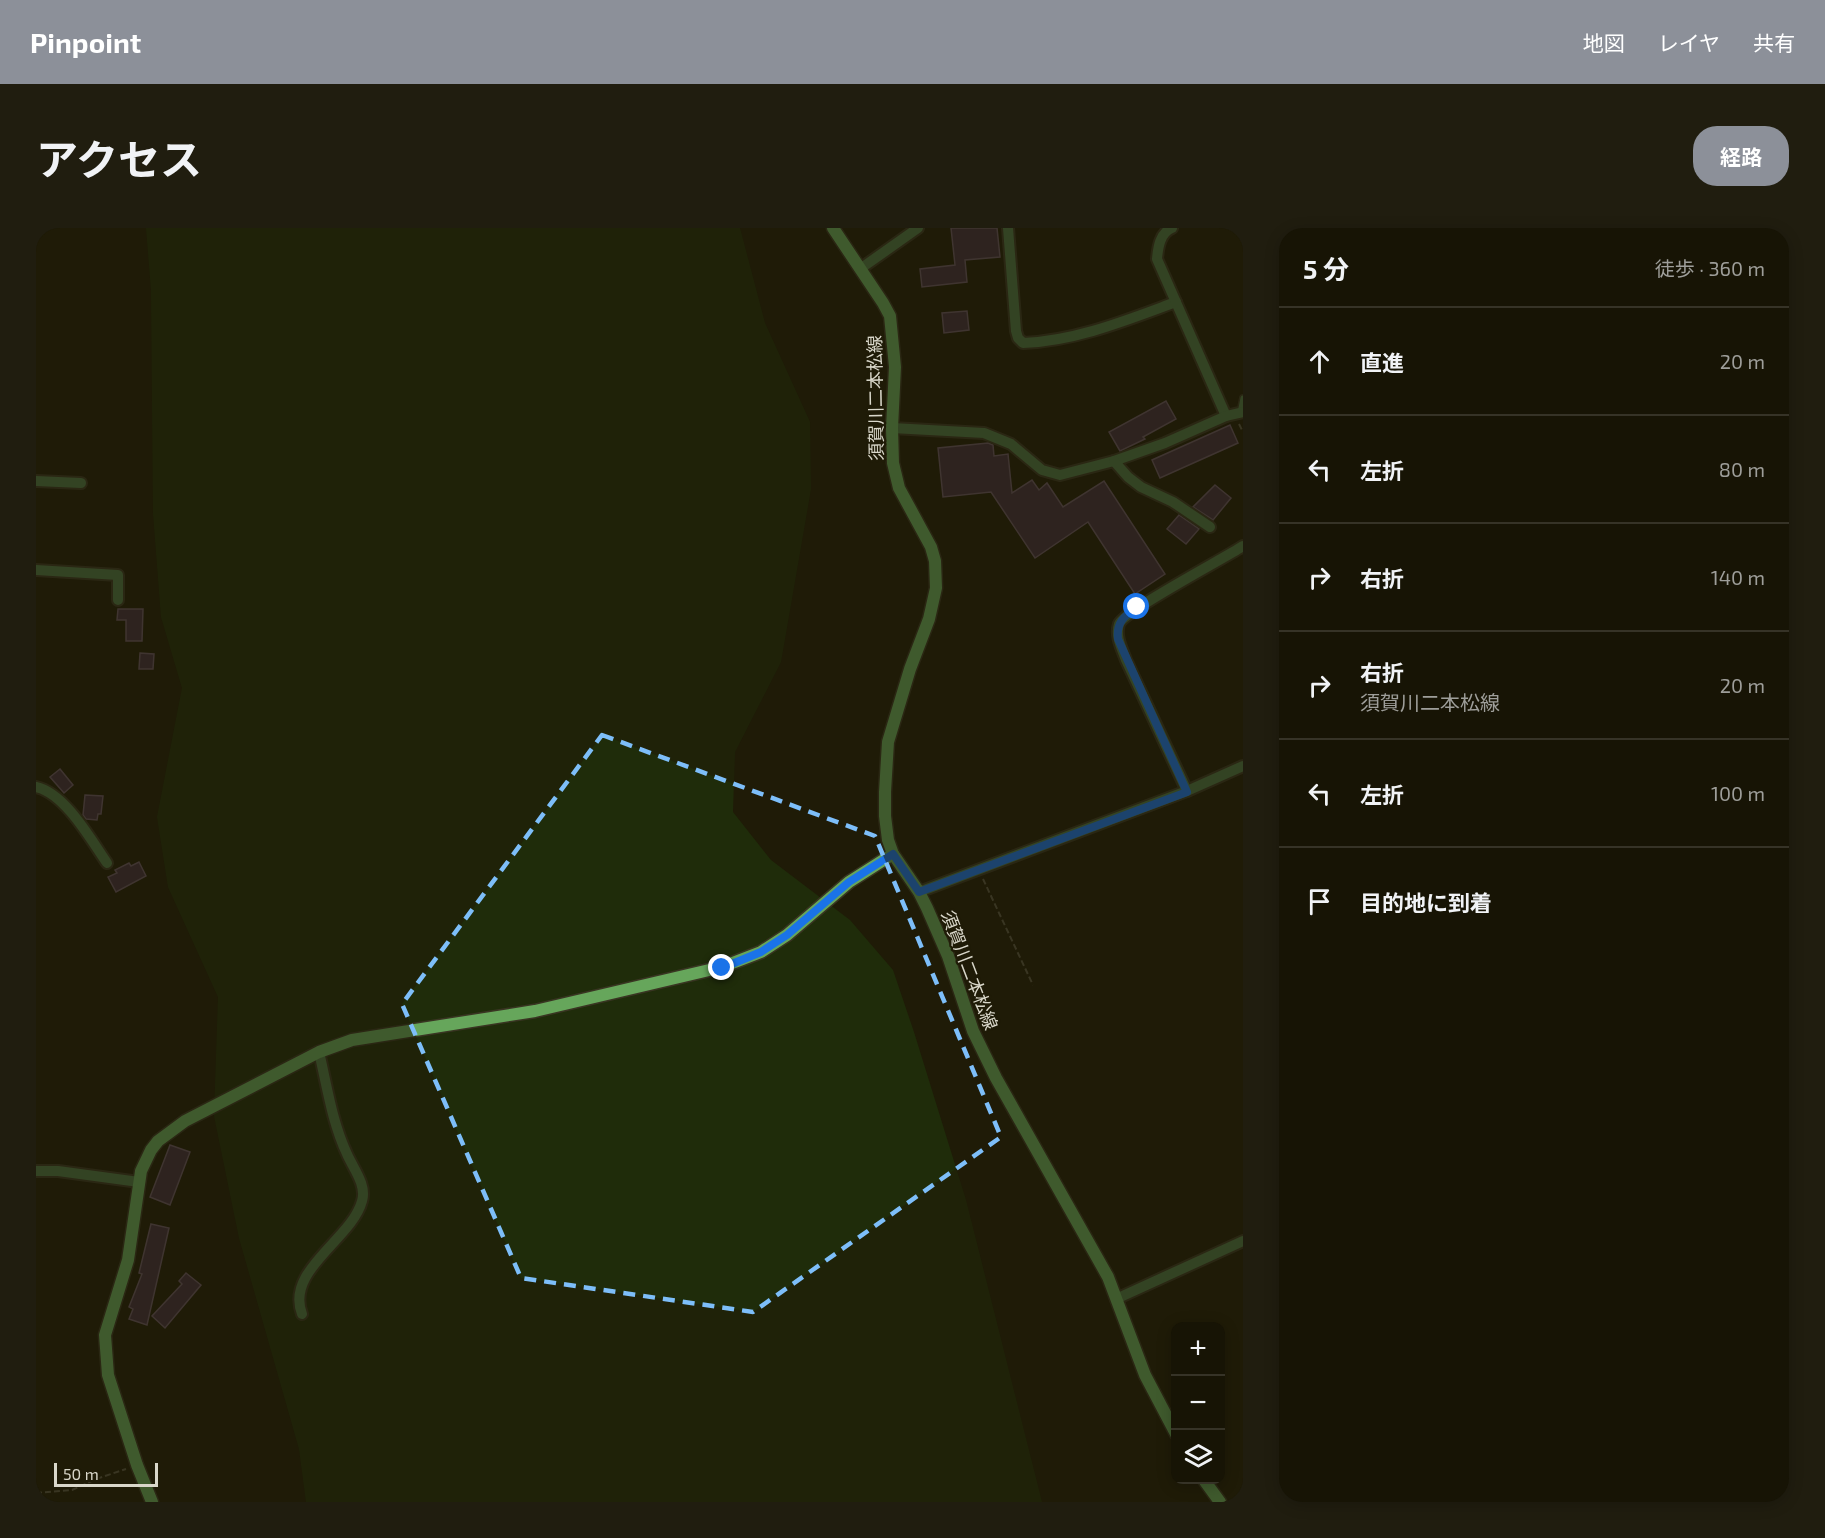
<!DOCTYPE html>
<html lang="ja">
<head>
<meta charset="utf-8">
<style>
	body { margin:0; font-family:"Exo 2","Noto Sans JP",sans-serif; background:#201d0f; color:#f1f3f6 }
	.controls { position:absolute; right:18px; bottom:18px; display:grid; overflow:hidden; border-radius:12px; box-shadow:0 3px 15px #0003 }
	.controls button { width:54px; height:54px; display:grid; place-items:center; padding:0; border:0; border-bottom:2px solid #363327; background:#171405; color:#f1f3f6; font:30px sans-serif }
	.scale { position:absolute; left:18px; bottom:15px; width:104px; box-sizing:border-box; padding-left:6px; border:3px solid #d9d7ca; border-top:0; font-size:16px; line-height:21px; white-space:nowrap; color:#d9d7ca; -webkit-text-stroke:4px #1f1b07; paint-order:stroke }
	.stop { position:absolute; width:18px; height:18px; margin:-14px; border:4px solid #1a73e8; border-radius:50%; background:#fff }
	.stop.end { background:#1a73e8; border-color:#fff; box-shadow:0 2px 6px #0008 }
	.list { margin:0; padding:0; list-style:none }
	h2 { display:flex; justify-content:space-between; align-items:center; height:78px; margin:0; padding:0 24px; font-size:26px }
	h2 small { font-size:20px; font-weight:400; color:#9e9e9a }
	.list li { display:grid; grid-template-columns:39px 1fr auto; gap:18px; align-items:center; box-sizing:border-box; height:108px; padding:0 24px; border-top:2px solid #363327 }
	.list b { display:block; font-size:22px; white-space:nowrap }
	.list p { margin:0; font-size:20px; white-space:nowrap; color:#9e9e9a }
	.list em { font-size:20px; font-style:normal; color:#9e9e9a }
	.icon { flex:none; width:33px; height:33px; fill:none; stroke:currentColor; stroke-width:2; stroke-linecap:round; stroke-linejoin:round }
	.map { position:relative; flex:none; width:1207px; height:1274px; overflow:hidden; border-radius:24px }
	header { display:flex; align-items:center; gap:36px; box-sizing:border-box; height:84px; padding:0 30px; background:#8c9099; color:#fff }
	header strong { font-size:28px }
	nav { display:flex; gap:33px; margin-inline-start:auto; font-size:21px }
	.intro { display:flex; align-items:center; justify-content:space-between; box-sizing:border-box; height:144px; padding:0 36px }
	h1 { margin:0; font-size:42px }
	.button { padding:15px 27px; border-radius:24px; background:#8c9099; color:#fff; font-size:21px; font-weight:700 }
	main { display:flex; gap:36px; padding:0 36px }
	aside { flex:1; background:#171405; border-radius:24px; box-shadow:0 3px 15px #0003 }
	.map>svg:first-child { display:block }
	.green { fill:#1f2c0a }
	.building { fill:#402e3c; stroke:#675362; stroke-width:1.5 }
	.lines { fill:none; stroke-linecap:round; stroke-linejoin:round }
	.lane-casing { stroke:#393522; stroke-width:8 }
	.street-casing { stroke:#393522; stroke-width:14 }
	.secondary-casing { stroke:#393522; stroke-width:15 }
	.path { stroke:#595543; stroke-width:2; stroke-dasharray:6 3; stroke-linecap:butt }
	.lane { stroke:#4c7345; stroke-width:5 }
	.street { stroke:#4c7345; stroke-width:10 }
	.secondary { stroke:#66a65b; stroke-width:12 }
	.route { stroke:#1a73e8; stroke-width:8 }
	.marked { fill:none; stroke:#7dbef9; stroke-width:4.5; stroke-dasharray:12 8; stroke-linejoin:round }
	.labels { text-anchor:middle; dominant-baseline:central; stroke-width:4.5; stroke-linejoin:round; paint-order:stroke }
	.street-label { font-size:18px; fill:#d9d7ca; stroke:#1f1b07 }
</style>
</head>
<body>
<header>
<strong>Pinpoint</strong>
<nav><a>地図</a><a>レイヤ</a><a>共有</a></nav>
</header>
<div class="intro"><h1>アクセス</h1><a class="button">経路</a></div>
<main>
<div class="map">
<svg width="1207" height="1274" viewBox="0 0 1207 1274">
	<rect width="100%" height="100%" fill="#1f1b07"/>
	<polygon class="green" points="110,0 704,0 729,95 774,194 775,261 745,434 699,524 697,584 735,632 814,692 857,742 878,804 930,972 1006,1274 270,1274 263,1221 203,1010 178,888 182,769 132,659 121,589 146,460 125,389 117,285 115,62"/>
	<g class="building">
		<polygon points="915,0 961,0 964,29 929,32 931,54 886,59 884,41 919,37"/>
		<polygon points="931,83 933,102 908,105 906,85"/>
		<polygon points="1130,173 1140,191 1107,209 1109,211 1084,223 1073,204"/>
		<polygon points="1194,197 1202,215 1124,250 1116,232"/>
		<polygon points="952,215 957,217 958,228 972,226 976,265 996,252 1003,262 1011,255 1027,279 1068,253 1129,346 1099,366 1052,294 999,330 955,264 907,269 902,220"/>
		<polygon points="1179,257 1195,270 1177,292 1157,279"/>
		<polygon points="1143,287 1163,301 1150,316 1131,301"/>
		<polygon points="82,381 107,381 106,413 90,413 90,392 81,392"/>
		<polygon points="104,425 118,426 117,441 103,441"/>
		<polygon points="24,541 37,557 28,565 14,549"/>
		<polygon points="49,567 67,568 65,586 62,586 61,592 50,591 47,587"/>
		<polygon points="103,634 110,648 80,664 72,649 81,645 79,642 93,635 95,638"/>
		<polygon points="134,917 154,924 134,977 114,969"/>
		<polygon points="115,996 133,1000 111,1097 93,1091 97,1081 93,1079 106,1046 103,1045"/>
		<polygon points="150,1045 165,1057 129,1100 116,1088 146,1056 143,1053"/>
	</g>
	<g class="lines">
		<g class="lane-casing">
			<polyline id="lane" points="1204,185 1207,170"/>
		</g>
		<g class="street-casing">
			<g id="street">
				<path d="M972,0l8,103 2,7 5,5c53,-2 104,-23 153,-41"/>
				<path d="M1136,0c-12,5 -14,19 -15,31l69,157"/>
				<polyline points="824,41 882,0"/>
				<polyline points="856,200 948,205 975,216 1006,242 1024,247 1078,233 1129,215 1190,188 1207,184"/>
				<polyline points="1078,233 1092,249 1105,259 1137,274 1174,299"/>
				<polyline points="0,253 45,255"/>
				<polyline points="0,342 82,347 82,372"/>
				<path d="M0,559c29,6 55,53 71,76"/>
				<path d="M1151,563l-61,-131c-4,-11 -11,-24 -7,-36 5,-13 104,-65 124,-78"/>
				<polyline points="883,664 1151,563 1207,538"/>
				<polyline points="0,943 22,943 103,954"/>
				<polyline points="1080,1071 1207,1013"/>
				<path d="M266,1086c-17,-44 50,-75 60,-113 5,-16 -9,-33 -15,-47 -15,-32 -20,-68 -28,-102"/>
			</g>
		</g>
		<g class="secondary-casing">
			<g id="secondary">
				<polyline points="797,0 847,75 854,88 859,139 856,200 857,235 863,260 895,319 899,333 900,360 893,391 874,441 852,514 849,564 849,588 852,612 857,626 883,664 891,680 912,728 937,803 960,850 1072,1049 1109,1147 1140,1206"/>
				<polyline points="1168,1252 1184,1274"/>
				<polyline points="116,1274 101,1237 72,1147 69,1107 92,1032 105,943 115,922 122,913 149,893 283,824 316,812 499,783 686,739 725,724 751,707 813,654 857,626"/>
			</g>
		</g>
		<g class="path">
			<polyline points="1203,196 1207,204"/>
			<polyline points="947,651 997,757"/>
			<polyline points="0,1265 36,1262 60,1251 90,1241"/>
		</g>
		<use href="#lane" class="lane"/>
		<use href="#street" class="street"/>
		<use href="#secondary" class="secondary"/>
	</g>
	<g class="lines">
		<path class="route" d="M686,740l39,-16 26,-17 62,-53 44,-28 26,38 268,-100 -69,-153c-2,-16 6,-23 19,-32"/>
	</g>
	<path d="M0 0H1207V1274H0ZM566,507l273,101 126,301 -248,175 -232,-34 -119,-274z" fill="#1f1b07" fill-opacity=".55" fill-rule="evenodd"/>
	<path class="marked" d="M566,507l273,101 126,301 -248,175 -232,-34 -119,-274z"/>
	<g class="labels">
		<g class="street-label">
			<text transform="translate(839 170) rotate(-91)">須賀川二本松線</text>
			<text transform="translate(934 742) rotate(69)">須賀川二本松線</text>
		</g>
	</g>
</svg>
<div class="controls">
<button>+</button>
<button>−</button>
<button><svg class="icon" aria-label="layers" viewBox="0 0 24 24"><path d="M12 4l9 5-9 5-9-5zM3 14l9 5 9-5"/></svg></button>
</div>
<div class="scale">50 m</div>
<div class="stop" style="left:1101px;top:379px"></div>
<div class="stop end" style="left:686px;top:740px"></div>
</div>
<aside>
<h2>5 分<small>徒歩 · 360 m</small></h2>
<ul class="list">
<li><svg class="icon" aria-label="ahead" viewBox="0 0 24 24"><path d="M12 20V5M6 11l6-6 6 6"/></svg><div><b>直進</b></div><em>20 m</em></li>
<li><svg class="icon" aria-label="left" viewBox="0 0 24 24"><path d="M17 20v-9H6M10 6l-5 5 5 5"/></svg><div><b>左折</b></div><em>80 m</em></li>
<li><svg class="icon" aria-label="right" viewBox="0 0 24 24"><path d="M7 20v-9h11M14 6l5 5-5 5"/></svg><div><b>右折</b></div><em>140 m</em></li>
<li><svg class="icon" aria-label="right" viewBox="0 0 24 24"><path d="M7 20v-9h11M14 6l5 5-5 5"/></svg><div><b>右折</b><p>須賀川二本松線</p></div><em>20 m</em></li>
<li><svg class="icon" aria-label="left" viewBox="0 0 24 24"><path d="M17 20v-9H6M10 6l-5 5 5 5"/></svg><div><b>左折</b></div><em>100 m</em></li>
<li><svg class="icon" aria-label="arrive" viewBox="0 0 24 24"><path d="M6 21V4h12l-3 4 3 4H6"/></svg><div><b>目的地に到着</b></div></li>
</ul>
</aside>
</main>
</body>
</html>
